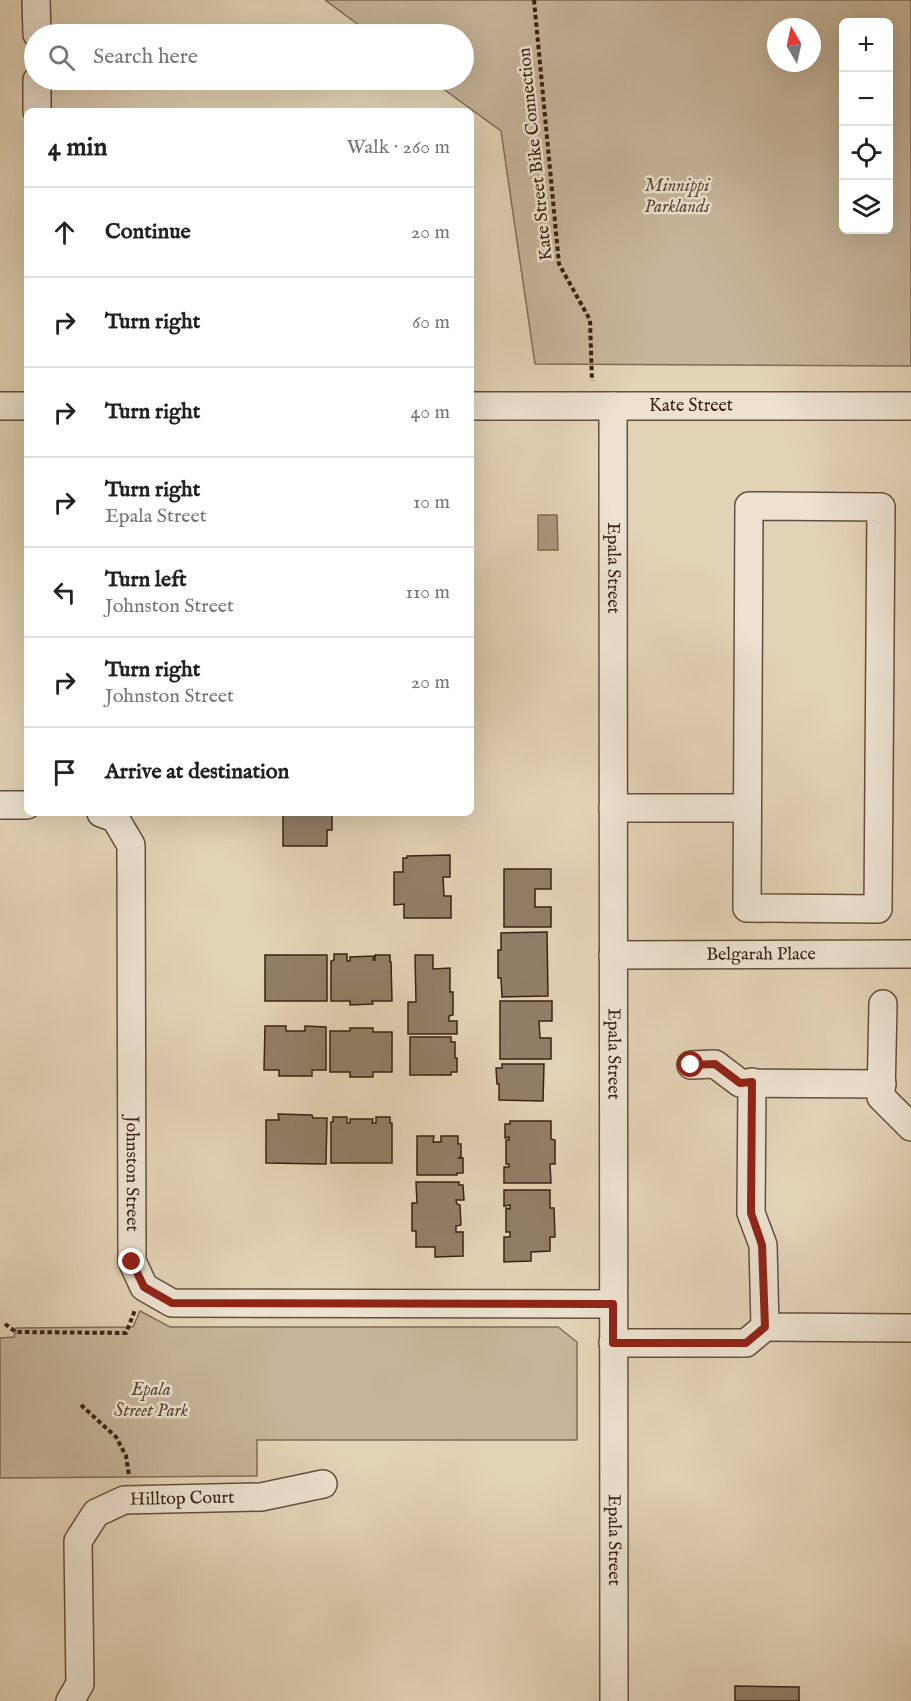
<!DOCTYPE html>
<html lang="en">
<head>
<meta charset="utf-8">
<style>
	body { margin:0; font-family:"IM FELL English",serif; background:#f6f6f6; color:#222 }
	.controls { position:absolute; right:18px; top:18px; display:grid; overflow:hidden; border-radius:9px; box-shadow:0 6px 24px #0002 }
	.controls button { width:54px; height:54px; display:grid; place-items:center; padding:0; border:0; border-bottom:2px solid #e0e0e0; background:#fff; color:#222; font:30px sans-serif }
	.compass { position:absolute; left:767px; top:18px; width:54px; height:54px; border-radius:50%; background:#fff; box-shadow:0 6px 24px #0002; rotate:351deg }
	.stop { position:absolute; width:18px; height:18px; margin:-14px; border:4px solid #8f2418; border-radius:50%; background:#fff }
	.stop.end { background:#8f2418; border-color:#fff; box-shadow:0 2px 6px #0008 }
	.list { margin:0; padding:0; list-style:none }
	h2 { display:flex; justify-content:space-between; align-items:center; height:78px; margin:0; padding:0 24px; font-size:26px }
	h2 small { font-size:20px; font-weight:400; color:#767676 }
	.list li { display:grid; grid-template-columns:39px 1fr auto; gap:18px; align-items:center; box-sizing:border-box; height:90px; padding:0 24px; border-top:2px solid #e0e0e0 }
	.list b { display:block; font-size:22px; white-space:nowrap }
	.list p { margin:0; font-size:20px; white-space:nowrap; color:#767676 }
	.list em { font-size:20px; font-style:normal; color:#767676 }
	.icon { flex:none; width:33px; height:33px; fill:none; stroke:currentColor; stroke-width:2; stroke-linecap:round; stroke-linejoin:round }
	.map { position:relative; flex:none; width:911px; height:1701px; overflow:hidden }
	.search { position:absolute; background:#fff; box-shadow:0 6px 24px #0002; left:24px; top:24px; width:450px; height:66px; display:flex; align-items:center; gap:15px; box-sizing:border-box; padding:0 21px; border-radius:33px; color:#767676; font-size:22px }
	.panel { position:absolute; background:#fff; box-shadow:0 6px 24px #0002; left:24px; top:108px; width:450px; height:708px; border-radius:9px }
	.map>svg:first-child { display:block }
	.green { fill:#c6b59a; stroke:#806c57; stroke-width:1.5; fill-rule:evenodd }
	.water { fill:#a9977f; stroke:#7c6954; stroke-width:1.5 }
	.building { fill:#917f68; stroke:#392314; stroke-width:1.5 }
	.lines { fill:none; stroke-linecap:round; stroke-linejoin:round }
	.minor-casing { stroke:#644f3c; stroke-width:30 }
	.path { stroke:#392314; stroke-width:4; stroke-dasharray:4.5 3; stroke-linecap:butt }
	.minor { stroke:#ede2d0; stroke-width:27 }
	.route { stroke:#8f2418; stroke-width:8 }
	.labels { text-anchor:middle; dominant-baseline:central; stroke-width:5; stroke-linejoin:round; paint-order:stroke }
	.street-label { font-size:18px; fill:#392314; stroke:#ede2d0 }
	.park-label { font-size:18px; font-style:italic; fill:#5c4836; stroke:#ede2d0 }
</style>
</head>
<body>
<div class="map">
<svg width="911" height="1701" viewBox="0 0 911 1701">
	<rect width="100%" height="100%" fill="#e3d3b6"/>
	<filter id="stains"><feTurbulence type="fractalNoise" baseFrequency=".00333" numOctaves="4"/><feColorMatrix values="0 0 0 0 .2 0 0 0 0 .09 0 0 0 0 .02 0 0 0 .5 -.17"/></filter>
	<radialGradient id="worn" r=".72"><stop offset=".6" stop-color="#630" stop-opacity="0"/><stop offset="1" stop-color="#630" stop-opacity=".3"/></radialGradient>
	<g class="green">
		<path d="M325,0h586v366l-376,-2 -34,-233 -70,-51h33v-46h-93zM844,22h44v208h-44zM776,27h36v36h-36z"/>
		<polygon points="140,1311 170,1327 558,1327 577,1342 577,1440 257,1440 257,1476 0,1478 0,1338 14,1337 16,1328 133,1327"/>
	</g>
	<polygon class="water" points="538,515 557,515 558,550 538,550"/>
	<g class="building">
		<polygon points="471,544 472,544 473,593 471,593"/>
		<polygon points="283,813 332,813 332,830 327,830 327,846 283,846"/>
		<polygon points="450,855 450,877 443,877 444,896 451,896 451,918 404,918 404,904 394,905 394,872 403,872 403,858 407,858 407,856"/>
		<polygon points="504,869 551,869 551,889 535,889 535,907 551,907 551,927 504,927"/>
		<polygon points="547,932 548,996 502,997 501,978 498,978 498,950 501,950 501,933"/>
		<polygon points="334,954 347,954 347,961 350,961 350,957 374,956 373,960 375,960 375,955 390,955 390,962 391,962 392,1001 372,1001 373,1004 350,1005 350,1001 331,1001 331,961 334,960"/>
		<rect x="265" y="955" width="62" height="46"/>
		<polygon points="415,955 433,955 433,969 450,968 450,992 453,992 453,1015 449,1016 449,1021 457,1021 457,1034 408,1034 408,1002 416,1002"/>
		<polygon points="500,1001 552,1001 552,1021 539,1021 540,1038 551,1038 551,1059 500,1059"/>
		<polygon points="265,1026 286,1026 286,1031 305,1031 305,1026 326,1027 326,1070 312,1070 312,1076 279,1076 279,1070 264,1070"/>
		<polygon points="350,1028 373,1028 373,1032 392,1032 392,1072 373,1072 373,1077 350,1077 350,1072 330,1072 330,1031 350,1031"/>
		<polygon points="410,1037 451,1037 451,1042 455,1042 455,1058 457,1058 457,1072 451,1072 451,1075 410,1075"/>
		<polygon points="502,1064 544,1064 543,1101 499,1100 499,1084 497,1084 496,1068 502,1068"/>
		<polygon points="278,1114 312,1115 313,1118 327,1118 326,1164 266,1163 266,1120 279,1120"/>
		<polygon points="333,1117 347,1117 347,1123 350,1123 350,1119 373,1119 372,1123 376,1123 376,1117 390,1117 390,1123 392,1123 392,1163 331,1163 331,1122 333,1122"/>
		<polygon points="510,1121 551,1121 551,1139 555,1140 555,1164 550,1164 551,1183 504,1183 504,1167 509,1167 509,1164 506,1164 506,1140 509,1140 509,1137 505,1138 505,1124 510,1124"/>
		<polygon points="417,1136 434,1136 433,1142 441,1142 441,1136 458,1136 458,1144 461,1144 461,1157 458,1158 463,1158 463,1173 457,1173 457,1175 417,1175"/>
		<polygon points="416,1182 459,1182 459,1185 463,1185 464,1200 456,1200 457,1204 460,1205 461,1225 456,1226 456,1232 463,1232 463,1256 435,1257 435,1247 416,1247 416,1231 412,1231 412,1203 417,1203"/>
		<polygon points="504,1190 550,1190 550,1208 554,1208 555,1237 550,1237 550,1251 531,1252 531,1261 504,1262 504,1237 510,1237 510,1232 506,1232 506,1208 510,1209 510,1205 504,1206"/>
		<polygon points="735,1686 799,1687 799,1701 735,1701"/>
	</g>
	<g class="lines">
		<g class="minor-casing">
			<g id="minor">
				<polyline points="36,0 37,34"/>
				<polyline points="37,80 37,111"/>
				<polyline points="0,406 27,406"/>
				<path id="s1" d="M471,406h440"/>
				<path id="s2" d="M613,406l1,1295"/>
				<polygon points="749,506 881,507 878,909 747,908"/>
				<polyline points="0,805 27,805"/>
				<polyline points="613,808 747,808"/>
				<path id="s3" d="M101,813l14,5 16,27 1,416 12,26 28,16 441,1"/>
				<path id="s4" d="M613,955l298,-1"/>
				<polyline points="883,1004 881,1097 911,1127"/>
				<polyline points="691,1065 715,1064 740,1083 882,1084"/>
				<polyline points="752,1082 751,1213 763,1245 765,1327 911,1328"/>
				<polyline points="613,1343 746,1343 765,1327"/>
				<path id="s5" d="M70,1701l10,-17 -2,-143 18,-28 28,-13 137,-3 62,-13"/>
			</g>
		</g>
		<g class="path">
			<polyline points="534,0 559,264 590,320 592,381"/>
			<polyline points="5,1324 16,1332 126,1333 135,1310"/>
			<polyline points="81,1405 116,1437 126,1456 129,1475"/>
		</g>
		<use href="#minor" class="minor"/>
	</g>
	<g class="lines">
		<polyline class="route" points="132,1262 144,1287 172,1303 613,1304 613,1343 746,1343 765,1327 762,1245 751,1213 752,1082 740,1083 715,1064 691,1065"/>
	</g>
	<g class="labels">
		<g class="street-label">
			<text transform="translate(536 154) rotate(-96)">Kate Street Bike Connection</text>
			<text stroke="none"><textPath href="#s1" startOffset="220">Kate Street</textPath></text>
			<text stroke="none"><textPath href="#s2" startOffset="162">Epala Street</textPath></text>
			<text stroke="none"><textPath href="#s4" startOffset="148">Belgarah Place</textPath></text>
			<text stroke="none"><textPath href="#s2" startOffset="648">Epala Street</textPath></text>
			<text stroke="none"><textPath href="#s3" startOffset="375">Johnston Street</textPath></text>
			<text stroke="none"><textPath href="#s5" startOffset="285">Hilltop Court</textPath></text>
			<text stroke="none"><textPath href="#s2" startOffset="1134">Epala Street</textPath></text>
		</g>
		<g class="park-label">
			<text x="677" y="186">Minnippi<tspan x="677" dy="21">Parklands</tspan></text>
			<text x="151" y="1390">Epala<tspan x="151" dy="21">Street Park</tspan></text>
		</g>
	</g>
	<rect width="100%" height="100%" filter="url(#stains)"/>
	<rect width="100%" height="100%" fill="url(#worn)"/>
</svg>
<div class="controls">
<button>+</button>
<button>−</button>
<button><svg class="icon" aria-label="locate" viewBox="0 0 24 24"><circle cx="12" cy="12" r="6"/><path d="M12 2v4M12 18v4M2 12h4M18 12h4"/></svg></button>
<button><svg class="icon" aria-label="layers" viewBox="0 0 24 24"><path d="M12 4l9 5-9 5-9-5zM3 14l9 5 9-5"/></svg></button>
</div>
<svg class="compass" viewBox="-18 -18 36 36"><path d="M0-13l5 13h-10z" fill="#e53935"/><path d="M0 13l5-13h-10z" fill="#767676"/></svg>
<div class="stop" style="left:691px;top:1065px"></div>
<div class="stop end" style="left:132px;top:1262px"></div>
<div class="search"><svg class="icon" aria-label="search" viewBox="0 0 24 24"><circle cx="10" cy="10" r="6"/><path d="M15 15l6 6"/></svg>Search here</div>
<section class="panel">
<h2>4 min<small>Walk · 260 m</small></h2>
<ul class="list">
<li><svg class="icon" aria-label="ahead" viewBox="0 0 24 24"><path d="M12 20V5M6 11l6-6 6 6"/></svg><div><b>Continue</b></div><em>20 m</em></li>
<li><svg class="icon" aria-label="right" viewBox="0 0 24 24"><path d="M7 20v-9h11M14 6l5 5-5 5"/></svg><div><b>Turn right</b></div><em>60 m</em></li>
<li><svg class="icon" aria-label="right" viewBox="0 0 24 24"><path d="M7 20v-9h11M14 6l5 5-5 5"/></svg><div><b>Turn right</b></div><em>40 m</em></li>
<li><svg class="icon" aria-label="right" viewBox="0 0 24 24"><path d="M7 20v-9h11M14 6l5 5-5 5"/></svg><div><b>Turn right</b><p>Epala Street</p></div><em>10 m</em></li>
<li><svg class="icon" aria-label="left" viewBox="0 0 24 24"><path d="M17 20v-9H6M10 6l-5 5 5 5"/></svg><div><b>Turn left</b><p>Johnston Street</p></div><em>110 m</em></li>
<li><svg class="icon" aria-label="right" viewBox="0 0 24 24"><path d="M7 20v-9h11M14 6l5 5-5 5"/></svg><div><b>Turn right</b><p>Johnston Street</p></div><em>20 m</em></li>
<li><svg class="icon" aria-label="arrive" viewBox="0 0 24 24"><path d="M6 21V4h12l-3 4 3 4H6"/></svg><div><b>Arrive at destination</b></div></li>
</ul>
</section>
</div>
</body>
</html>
